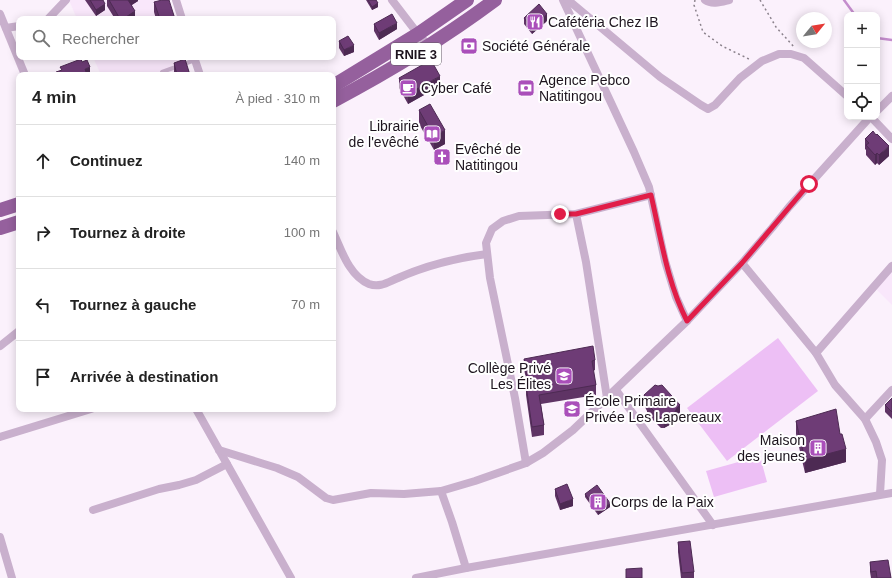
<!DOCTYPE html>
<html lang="fr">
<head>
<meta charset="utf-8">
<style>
	body { margin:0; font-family:Arial,sans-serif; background:#f2f2f2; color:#222 }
	.controls { position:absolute; right:12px; top:12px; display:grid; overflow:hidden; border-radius:8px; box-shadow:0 2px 10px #0003 }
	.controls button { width:36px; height:36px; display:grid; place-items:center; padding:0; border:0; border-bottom:1px solid #e0e0e0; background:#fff; color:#222; font:20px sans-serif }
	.compass { position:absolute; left:796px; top:12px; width:36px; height:36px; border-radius:50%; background:#fff; box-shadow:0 2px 10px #0003; rotate:60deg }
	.stop { position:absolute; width:12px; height:12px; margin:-9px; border:3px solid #e11d48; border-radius:50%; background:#fff }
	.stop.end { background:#e11d48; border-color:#fff; box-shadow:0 1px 4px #0008 }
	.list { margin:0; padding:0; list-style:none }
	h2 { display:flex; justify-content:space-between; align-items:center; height:52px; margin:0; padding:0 16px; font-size:17px }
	h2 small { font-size:13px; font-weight:400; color:#767676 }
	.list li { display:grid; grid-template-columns:26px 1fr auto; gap:12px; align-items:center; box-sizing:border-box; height:72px; padding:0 16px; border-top:1px solid #e0e0e0 }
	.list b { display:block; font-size:15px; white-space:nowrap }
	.list em { font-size:13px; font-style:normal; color:#767676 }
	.icon { flex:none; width:22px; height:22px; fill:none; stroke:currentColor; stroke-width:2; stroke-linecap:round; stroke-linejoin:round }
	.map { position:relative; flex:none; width:892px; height:578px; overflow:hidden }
	.search { position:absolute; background:#fff; box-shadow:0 2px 10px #0003; left:16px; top:16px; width:320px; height:44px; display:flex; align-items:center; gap:10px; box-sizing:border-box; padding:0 14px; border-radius:8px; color:#767676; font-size:15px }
	.panel { position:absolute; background:#fff; box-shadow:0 2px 10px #0003; left:16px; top:72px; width:320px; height:340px; border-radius:8px }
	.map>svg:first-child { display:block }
	.built { fill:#f9e7fb }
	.green { fill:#edbff5 }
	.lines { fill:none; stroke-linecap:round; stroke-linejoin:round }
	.stream { stroke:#c48dcd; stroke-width:2.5 }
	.path { stroke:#8b828c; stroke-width:1.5; stroke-dasharray:2 3; stroke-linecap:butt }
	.lane { stroke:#c9b0cd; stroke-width:4 }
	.street { stroke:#c9b0cd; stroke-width:8 }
	.highway { stroke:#95609d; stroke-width:14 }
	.wall { fill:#5f3465 }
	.shaded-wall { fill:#4d2a53 }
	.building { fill:#6e3c76; stroke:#4d2a53 }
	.route { stroke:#e11d48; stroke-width:5 }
	.labels { text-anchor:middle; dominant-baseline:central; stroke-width:4; stroke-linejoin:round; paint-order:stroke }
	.shield { fill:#fff; stroke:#615a62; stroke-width:1 }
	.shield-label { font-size:13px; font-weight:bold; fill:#1d141e }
	.poi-label { font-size:14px; fill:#1d141e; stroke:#fff; text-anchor:start }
</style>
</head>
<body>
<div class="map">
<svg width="892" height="578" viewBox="0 0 892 578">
	<rect width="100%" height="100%" fill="#fbf1fc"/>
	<g class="built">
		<polygon points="69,0 164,0 170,19 77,19"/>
		<polygon points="93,57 183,57 189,75 101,75"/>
		<polygon points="892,269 892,305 874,287"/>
	</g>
	<g class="green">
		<polygon points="778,338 818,391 727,461 687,408"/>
		<polygon points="760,456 767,482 714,497 706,471"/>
	</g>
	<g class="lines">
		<g class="stream">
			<polyline points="844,0 855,15"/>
			<polyline points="877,38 892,40"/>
		</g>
		<g class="path">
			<polyline points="695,0 694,5 703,32 722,46 751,60"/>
			<polyline points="760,0 776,27 794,47"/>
		</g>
		<polyline class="lane" points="162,72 195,60"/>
		<g class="street">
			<polyline points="176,0 182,19"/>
			<polyline points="392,0 418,34 429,46"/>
			<polyline points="563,0 634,152 649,187 665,261 676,297 687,321"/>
			<polyline points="568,0 660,77 701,105 708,109 715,105 740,78 762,61 779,54 791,54 804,58 847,96"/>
			<path d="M705,0c7,5 16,2 24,0"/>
			<polyline points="0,14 25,75"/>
			<polyline points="48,19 66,0"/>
			<polyline points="6,28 19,26"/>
			<polyline points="194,57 200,75"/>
			<polyline points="877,111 892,96"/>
			<polyline points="871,117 892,139"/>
			<polyline points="576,214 586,262 607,398"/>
			<path d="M333,232c8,17 16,44 36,52 11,4 19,-2 29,-6 29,-13 58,-20 89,-24"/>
			<polyline points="742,263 816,353 835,385 865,419 876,442 882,460 880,494"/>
			<polyline points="0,346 19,331"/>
			<polyline points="816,353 892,266"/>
			<polyline points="616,390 713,525"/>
			<polyline points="196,409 291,578"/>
			<polyline points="865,419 892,390"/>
			<polyline points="0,437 91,409"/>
			<polyline points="219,450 277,468 298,477 326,498 333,500 371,493 404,494 441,491 475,481 526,463 543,453 573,430 687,321 742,263 772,228 789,207 870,117"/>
			<polyline points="526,463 515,398 490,278 486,243 492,229 503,221 519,216 576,214 651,195"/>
			<polyline points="441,491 452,522 466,568"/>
			<polyline points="93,510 159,489 179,485 196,480 227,464"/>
			<polyline points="0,537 12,578"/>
			<polyline points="416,578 466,568 892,493"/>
		</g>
		<g class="highway">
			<polyline points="333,86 418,34 467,0"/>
			<path d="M333,101c57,-30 111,-63 162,-101"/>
			<polyline points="0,210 19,204"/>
			<polyline points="0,228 19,222"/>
		</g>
	</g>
	<g class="wall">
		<polygon points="85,0 103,0 105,10 96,16"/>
		<polygon points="107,0 138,0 138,1 132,5 135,19 115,19 107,6"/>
		<polygon points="366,0 376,0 378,7 372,10"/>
		<polygon points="154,2 175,19 156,19 154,12"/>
		<polygon points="524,18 547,21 532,34 524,24"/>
		<polygon points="374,24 397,29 379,40 374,31"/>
		<polygon points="339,41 354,52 344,56 339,48"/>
		<polygon points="174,63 190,75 174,75"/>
		<polygon points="399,78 440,86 408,104 399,88"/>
		<polygon points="419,110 445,144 434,150 419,124"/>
		<polygon points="865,139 889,156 879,165 877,163 875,165 866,155 866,150 865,149"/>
		<polygon points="524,359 595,360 595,370 593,371 596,385 596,395 541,404 544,425 544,435 532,437 526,395 526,385 527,384 524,369"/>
		<polygon points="644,395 680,415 677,418 675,422 664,428 661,428 647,414 647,411 644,405"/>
		<polygon points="892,398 892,419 885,412 885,405"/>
		<polygon points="796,421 840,434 846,462 805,473 796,434"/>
		<polygon points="555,489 573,506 560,510 555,496"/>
		<polygon points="585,494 610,507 598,515 585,497"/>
		<polygon points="678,542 694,572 694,578 681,578 678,552"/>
		<polygon points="870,562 891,578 871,578 870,572"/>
	</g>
	<g class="shaded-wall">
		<polygon points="128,0 138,0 138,1 128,7"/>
		<polygon points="378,3 378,7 372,10 372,7"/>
		<polygon points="105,4 105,10 96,16 96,10"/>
		<polygon points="135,11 135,19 123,19"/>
		<polygon points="547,14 547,21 532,34 532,28"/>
		<polygon points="397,23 397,29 379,40 379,33"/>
		<polygon points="354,45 354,52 344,56 344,50"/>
		<polygon points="90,67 90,75 85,75 85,69"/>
		<polygon points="440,76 440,86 408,104 408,94"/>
		<polygon points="445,130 445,144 434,150 434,137"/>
		<polygon points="889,146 889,156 879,165 879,155"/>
		<polygon points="877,153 877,163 875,165 875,155"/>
		<polygon points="680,405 680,415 677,418 675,422 664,428 664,418"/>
		<polygon points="846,449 846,462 805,473 805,460"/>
		<polygon points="573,499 573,506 560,510 560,504"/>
		<polygon points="610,503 610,507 598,515 598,512"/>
	</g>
	<g class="building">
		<polygon points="90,0 103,0 105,4 96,10"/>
		<polygon points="109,0 128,0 135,11 123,19 120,19"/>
		<polygon points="162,0 169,0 175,19 160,19 154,2"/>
		<polygon points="368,0 376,0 378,3 372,7"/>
		<polygon points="539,4 547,14 532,28 524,18"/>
		<polygon points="392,14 397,23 379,33 374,24"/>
		<polygon points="348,36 354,45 344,50 339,41"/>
		<polygon points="81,59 82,62 87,60 90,67 85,69 87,75 57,75 56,72 62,70 60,67"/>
		<polygon points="185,59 190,75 177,75 174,63"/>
		<polygon points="431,60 440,76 408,94 399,78"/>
		<polygon points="430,104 445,130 434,137 419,110"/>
		<polygon points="873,131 876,135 877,134 889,146 879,155 877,153 875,155 866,145 869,143 865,139"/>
		<polygon points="593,346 595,360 592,361 596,385 539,395 544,425 532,427 526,385 528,384 524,359"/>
		<polygon points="655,385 658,386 662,385 680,405 677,408 675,412 664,418 661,418 647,404 648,403 644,395"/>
		<polygon points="892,398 892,412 885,405"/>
		<polygon points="836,409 840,434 842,434 846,449 805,460 796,421"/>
		<polygon points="567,484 573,499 560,504 555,489"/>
		<polygon points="597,485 610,503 598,512 585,494"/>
		<polygon points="690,541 694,572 682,573 678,542"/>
		<polygon points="888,560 891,578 877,578 876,571 871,572 870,562"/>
		<polygon points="642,568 642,578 626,578 626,569"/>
	</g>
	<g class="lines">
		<path class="route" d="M560,214h16l75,-19c10,43 16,87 36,126l55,-58 67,-79"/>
	</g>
	<defs>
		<g id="restaurant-square" transform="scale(0.9)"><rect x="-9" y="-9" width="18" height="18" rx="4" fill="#aa4fba" stroke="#fff"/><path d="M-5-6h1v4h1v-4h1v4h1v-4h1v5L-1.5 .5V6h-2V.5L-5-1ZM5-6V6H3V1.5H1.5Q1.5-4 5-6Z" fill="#fff"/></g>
		<g id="bank-square" transform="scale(0.9)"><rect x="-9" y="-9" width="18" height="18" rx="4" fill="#aa4fba" stroke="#fff"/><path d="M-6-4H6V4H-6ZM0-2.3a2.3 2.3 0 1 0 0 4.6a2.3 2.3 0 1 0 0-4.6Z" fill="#fff"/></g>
		<g id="cafe-square" transform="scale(0.9)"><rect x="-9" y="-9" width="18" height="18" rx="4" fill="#aa4fba" stroke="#fff"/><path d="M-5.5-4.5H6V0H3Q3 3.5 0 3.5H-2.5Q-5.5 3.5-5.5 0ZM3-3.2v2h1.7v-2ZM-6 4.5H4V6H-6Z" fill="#fff"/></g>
		<g id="library-square" transform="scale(0.9)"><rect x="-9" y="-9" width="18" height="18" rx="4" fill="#aa4fba" stroke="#fff"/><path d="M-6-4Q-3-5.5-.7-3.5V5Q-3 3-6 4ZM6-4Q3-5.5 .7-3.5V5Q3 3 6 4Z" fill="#fff"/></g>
		<g id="church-square" transform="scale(0.9)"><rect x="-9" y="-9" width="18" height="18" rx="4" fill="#aa4fba" stroke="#fff"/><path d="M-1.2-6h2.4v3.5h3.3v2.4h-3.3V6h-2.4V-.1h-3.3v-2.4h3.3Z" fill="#fff"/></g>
		<g id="school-square" transform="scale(0.9)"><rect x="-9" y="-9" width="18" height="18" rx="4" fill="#aa4fba" stroke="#fff"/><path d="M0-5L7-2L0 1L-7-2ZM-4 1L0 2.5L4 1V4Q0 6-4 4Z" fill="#fff"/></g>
		<g id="building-square" transform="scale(0.9)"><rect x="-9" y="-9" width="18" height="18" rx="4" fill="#aa4fba" stroke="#fff"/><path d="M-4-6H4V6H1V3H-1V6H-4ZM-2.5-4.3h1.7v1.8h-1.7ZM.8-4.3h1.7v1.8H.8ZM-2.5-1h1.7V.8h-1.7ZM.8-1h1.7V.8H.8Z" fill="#fff"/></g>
	</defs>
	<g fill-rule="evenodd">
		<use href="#restaurant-square" x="535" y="22"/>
		<use href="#bank-square" x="469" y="46"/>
		<use href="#cafe-square" x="408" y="88"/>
		<use href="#bank-square" x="526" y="88"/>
		<use href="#library-square" x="432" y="134"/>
		<use href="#church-square" x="442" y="157"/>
		<use href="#school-square" x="564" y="376"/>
		<use href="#school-square" x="572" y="409"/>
		<use href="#building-square" x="818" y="448"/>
		<use href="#building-square" x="598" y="502"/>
	</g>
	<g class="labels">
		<rect class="shield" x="391" y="43" width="50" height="22" rx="3"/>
		<g class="shield-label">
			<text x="416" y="54">RNIE 3</text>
		</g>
		<g class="poi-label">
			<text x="548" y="22">Cafétéria Chez IB</text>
			<text x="482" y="46">Société Générale</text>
			<text x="539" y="80">Agence Pebco<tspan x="539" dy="16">Natitingou</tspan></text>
			<text x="421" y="88">Cyber Café</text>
			<text x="419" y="126" text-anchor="end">Librairie<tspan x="419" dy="16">de l'evêché</tspan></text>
			<text x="455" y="149">Evêché de<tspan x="455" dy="16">Natitingou</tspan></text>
			<text x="551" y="368" text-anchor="end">Collège Privé<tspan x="551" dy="16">Les Élites</tspan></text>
			<text x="585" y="401">École Primaire<tspan x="585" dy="16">Privée Les Lapereaux</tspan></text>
			<text x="805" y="440" text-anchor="end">Maison<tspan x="805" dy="16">des jeunes</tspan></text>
			<text x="611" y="502">Corps de la Paix</text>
		</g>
	</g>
</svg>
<div class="controls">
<button>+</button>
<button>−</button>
<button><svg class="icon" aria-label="locate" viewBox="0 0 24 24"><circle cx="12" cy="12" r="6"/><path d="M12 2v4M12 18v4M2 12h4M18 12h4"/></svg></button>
</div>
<svg class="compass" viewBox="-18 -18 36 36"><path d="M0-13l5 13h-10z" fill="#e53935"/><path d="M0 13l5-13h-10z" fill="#767676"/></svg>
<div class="stop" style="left:809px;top:184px"></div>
<div class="stop end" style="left:560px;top:214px"></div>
<div class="search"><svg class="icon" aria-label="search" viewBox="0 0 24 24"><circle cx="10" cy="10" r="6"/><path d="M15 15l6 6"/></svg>Rechercher</div>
<section class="panel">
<h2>4 min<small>À pied · 310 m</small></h2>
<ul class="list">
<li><svg class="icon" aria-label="ahead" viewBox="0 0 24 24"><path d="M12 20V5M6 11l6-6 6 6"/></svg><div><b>Continuez</b></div><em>140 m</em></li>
<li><svg class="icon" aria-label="right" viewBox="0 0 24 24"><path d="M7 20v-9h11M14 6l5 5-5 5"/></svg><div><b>Tournez à droite</b></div><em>100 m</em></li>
<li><svg class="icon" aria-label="left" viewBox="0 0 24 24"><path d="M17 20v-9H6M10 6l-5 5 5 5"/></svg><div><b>Tournez à gauche</b></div><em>70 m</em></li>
<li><svg class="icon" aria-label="arrive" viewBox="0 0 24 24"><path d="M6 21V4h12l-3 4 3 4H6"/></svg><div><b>Arrivée à destination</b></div></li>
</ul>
</section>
</div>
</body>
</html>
